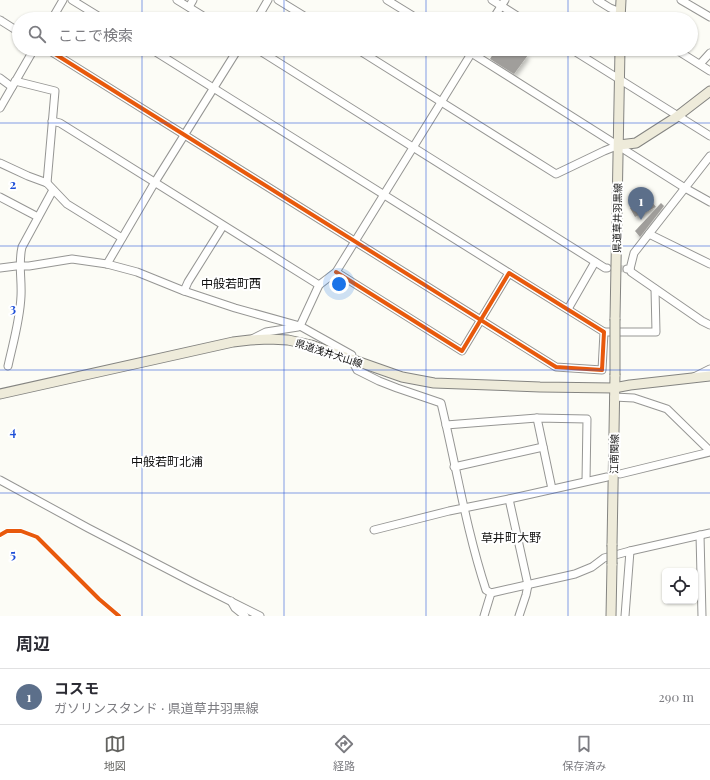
<!DOCTYPE html>
<html lang="ja">
<head>
<meta charset="utf-8">
<style>
	body { margin:0; font-family:"Playfair Display","Noto Sans JP",serif; background:#f2f2f3; color:#2b2b33 }
	.controls { position:absolute; right:12px; bottom:12px; display:grid; overflow:hidden; border-radius:6px; box-shadow:0 1px 3px #0004 }
	.controls button { width:36px; height:36px; display:grid; place-items:center; padding:0; border:0; border-bottom:1px solid #e1e1e2; background:#fff; color:#2b2b33; font:20px sans-serif }
	.you { position:absolute; left:339px; top:284px; width:14px; height:14px; margin:-10px; border:3px solid #fff; border-radius:50%; background:#1a73e8; box-shadow:0 0 0 6px #1a73e833 }
	.badge { display:grid; place-items:center; width:26px; height:26px; border-radius:50%; background:#636360; color:#fff; font-size:13px; font-weight:700 }
	.pin { position:absolute; translate:-50% -33px; filter:drop-shadow(0 1px 2px #0008) }
	.pin::after { content:''; position:absolute; top:21px; width:14px; height:12px; background:inherit; clip-path:polygon(0 0,100% 0,50% 100%) }
	.list { margin:0; padding:0; list-style:none }
	h2 { display:flex; justify-content:space-between; align-items:center; height:52px; margin:0; padding:0 16px; font-size:17px }
	h2 small { font-size:13px; font-weight:400; color:#7c7c81 }
	.list li { display:grid; grid-template-columns:26px 1fr auto; gap:12px; align-items:center; box-sizing:border-box; height:56px; padding:0 16px; border-top:1px solid #e1e1e2 }
	.list b { display:block; font-size:15px; white-space:nowrap }
	.list p { margin:0; font-size:13px; white-space:nowrap; color:#7c7c81 }
	.list em { font-size:13px; font-style:normal; color:#7c7c81 }
	.icon { flex:none; width:22px; height:22px; fill:none; stroke:currentColor; stroke-width:2; stroke-linecap:round; stroke-linejoin:round }
	.map { position:relative; flex:none; width:710px; height:616px; overflow:hidden }
	.search { position:absolute; background:#fff; box-shadow:0 1px 3px #0004; left:12px; right:12px; top:12px; height:44px; display:flex; align-items:center; gap:10px; box-sizing:border-box; padding:0 14px; border-radius:22px; color:#7c7c81; font-size:15px }
	.sheet { height:108px; background:#fff }
	nav { display:flex; justify-content:space-around; align-items:center; box-sizing:border-box; height:56px; border-top:1px solid #e1e1e2; background:#fff; font-size:11px; color:#7c7c81 }
	nav a { display:grid; justify-items:center; gap:2px }
	nav .on { color:#636360 }
	.map>svg:first-child { display:block }
	.building { fill:#a09e9b; filter:url(#shadow) }
	.lines { fill:none; stroke-linecap:round; stroke-linejoin:round }
	.minor-tunnel { stroke:#d9d9d4; stroke-width:7; stroke-dasharray:7 3.5; stroke-linecap:butt }
	.minor-casing { stroke:#969694; stroke-width:9 }
	.major-casing { stroke:#848481; stroke-width:11 }
	.minor { stroke:#fffffe; stroke-width:7 }
	.major { stroke:#eeebda; stroke-width:9 }
	.major-bridge-casing { stroke:#848481; stroke-width:11; stroke-linecap:butt }
	.major-bridge { stroke:#eeebda; stroke-width:9 }
	.cycleway-casing { stroke:#fff; stroke-width:6 }
	.cycleway { stroke:#e8590c; stroke-width:4 }
	.grid { fill:none; stroke:#1d4ed8; stroke-width:1; stroke-opacity:0.55 }
	.labels { text-anchor:middle; dominant-baseline:central; stroke-width:4; stroke-linejoin:round; paint-order:stroke }
	.street-label { font-size:10px; fill:#101010; stroke:#fff }
	.quarter-label { font-size:12px; fill:#101010; stroke:#fff }
	.grid-label { font-size:13px; text-anchor:middle; font-weight:bold; fill:#1d4ed8; stroke:#fff; stroke-width:4; stroke-linejoin:round; paint-order:stroke }
</style>
</head>
<body>
<div class="map">
<svg width="710" height="616" viewBox="0 0 710 616">
	<defs>
		<filter id="shadow"><feDropShadow dx="2" dy="3.5" stdDeviation="2" flood-color="#0004"/></filter>
	</defs>
	<rect width="100%" height="100%" fill="#fcfcf6"/>
	<g class="building">
		<polygon points="496,49 519,49 528,55 514,74 490,59"/>
		<polygon points="647,196 656,207 635,217 630,208"/>
		<polygon points="661,203 664,206 640,237 635,231"/>
	</g>
	<g class="lines">
		<polyline class="minor-tunnel" points="607,268 627,269"/>
		<g class="minor-casing">
			<g id="minor">
				<polyline points="72,0 103,19"/>
				<polyline points="177,0 208,19"/>
				<polyline points="278,0 309,19"/>
				<polyline points="387,0 418,19"/>
				<polyline points="492,0 522,19"/>
				<polyline points="597,0 610,8 620,12"/>
				<polyline points="681,0 710,17"/>
				<polyline points="189,7 193,0"/>
				<polyline points="52,19 63,0"/>
				<polyline points="257,19 268,0"/>
				<polyline points="493,19 505,0"/>
				<polyline points="0,20 19,32"/>
				<polyline points="47,49 556,367 602,370 604,332 509,273 462,351 336,272"/>
				<polyline points="151,49 509,273"/>
				<polyline points="257,49 605,268 607,268"/>
				<polyline points="357,49 556,174 604,151 619,145"/>
				<polyline points="465,49 685,188 710,202"/>
				<polyline points="571,49 710,136"/>
				<polyline points="675,49 710,71"/>
				<polyline points="700,64 710,53"/>
				<polyline points="0,78 12,87"/>
				<polyline points="15,81 55,91 47,183"/>
				<polyline points="0,108 34,49"/>
				<polyline points="52,121 60,123 319,285"/>
				<polyline points="0,163 28,176 47,183 67,204 122,238"/>
				<polyline points="0,197 38,217"/>
				<polyline points="649,234 710,264"/>
				<polyline points="107,264 155,182 238,49"/>
				<path d="M0,268l16,-2h13l43,-7 35,5 30,8 47,19 51,17 65,18 52,29v5l5,10 22,11 18,7 44,15c15,62 25,126 45,187l5,3 84,-19 17,-7 12,-9 26,-7 80,-18"/>
				<polyline points="627,269 630,269 634,253 710,156"/>
				<polyline points="630,269 631,272 702,321 710,325"/>
				<polyline points="184,291 188,282 223,226"/>
				<polyline points="568,309 595,262"/>
				<polyline points="300,326 319,285 336,272 474,49"/>
				<polyline points="604,332 656,332 655,289"/>
				<polyline points="252,339 266,332 298,327"/>
				<path d="M8,366c5,-23 12,-46 13,-70 1,-17 -3,-32 1,-49l31,-57"/>
				<polyline points="694,377 710,369"/>
				<polyline points="614,397 634,398 667,409 710,451"/>
				<polyline points="537,418 552,489"/>
				<polyline points="446,425 537,418 587,419 586,481"/>
				<polyline points="454,467 543,447"/>
				<polyline points="620,474 710,452"/>
				<polyline points="0,480 88,528 194,583 260,616"/>
				<polyline points="509,499 528,585 526,595 519,616"/>
				<polyline points="374,530 449,511 509,499 607,477"/>
				<polyline points="700,535 702,616"/>
				<polyline points="231,601 235,608 245,616"/>
				<polyline points="484,616 491,593"/>
				<polyline points="625,616 630,551"/>
			</g>
		</g>
		<g class="major-casing">
			<g id="major">
				<polyline points="620,19 621,0"/>
				<polyline points="619,145 636,143 675,118 710,91"/>
				<polyline points="615,319 620,49"/>
				<polyline points="0,394 233,342 250,340 269,339 288,340 311,345 402,377 434,383 540,387 614,388 630,385 710,376"/>
				<polyline points="612,545 615,375"/>
				<polyline points="611,616 612,564"/>
			</g>
		</g>
		<use href="#minor" class="minor"/>
		<use href="#major" class="major"/>
		<g class="major-bridge-casing">
			<g id="major-bridge">
				<polyline points="615,375 615,319"/>
				<polyline points="612,564 612,545"/>
			</g>
		</g>
		<use href="#major-bridge" class="major-bridge"/>
		<g class="cycleway-casing">
			<g id="cycleway">
				<polyline points="47,49 556,367 602,370 604,332 509,273 462,351 336,272"/>
				<polyline points="0,535 7,531 21,531 37,537 99,599 119,616"/>
			</g>
		</g>
		<use href="#cycleway" class="cycleway"/>
	</g>
	<path class="grid" d="M142,0v19M284,0v19M426,0v19M568,0v19M142,49v567M284,49v567M426,49v567M568,49v567M0,123h710M0,246h710M0,370h710M0,493h710"/>
	<g class="labels">
		<g class="street-label">
			<text transform="translate(617 218) rotate(-89)">県道草井羽黒線</text>
			<text transform="translate(329 353) rotate(18)">県道浅井犬山線</text>
			<text transform="translate(614 454) rotate(-89)">江南関線</text>
		</g>
		<g class="quarter-label">
			<text x="231" y="283">中般若町西</text>
			<text x="167" y="461">中般若町北浦</text>
			<text x="511" y="537">草井町大野</text>
		</g>
	</g>
	<g class="grid-label">
		<text x="13" y="189">2</text>
		<text x="13" y="313">3</text>
		<text x="13" y="436">4</text>
		<text x="13" y="559">5</text>
	</g>
</svg>
<div class="controls">
<button><svg class="icon" aria-label="locate" viewBox="0 0 24 24"><circle cx="12" cy="12" r="6"/><path d="M12 2v4M12 18v4M2 12h4M18 12h4"/></svg></button>
</div>
<div class="you"></div>
<div class="pin badge" style="left:641px;top:220px;background:#5c6f8a">1</div>
<div class="search"><svg class="icon" aria-label="search" viewBox="0 0 24 24"><circle cx="10" cy="10" r="6"/><path d="M15 15l6 6"/></svg>ここで検索</div>
</div>
<section class="sheet">
<h2>周辺<small></small></h2>
<ul class="list">
<li><span class="badge" style="background:#5c6f8a">1</span><div><b>コスモ</b><p>ガソリンスタンド · 県道草井羽黒線</p></div><em>290 m</em></li>
</ul>
</section>
<nav>
<a class="on"><svg class="icon" aria-label="map" viewBox="0 0 24 24"><path d="M3 6l6-2 6 2 6-2v14l-6 2-6-2-6 2zM9 4v14M15 6v14"/></svg>地図</a>
<a><svg class="icon" aria-label="directions" viewBox="0 0 24 24"><path d="M12 3l9 9-9 9-9-9zM9 14v-3h6M13 9l2 2-2 2"/></svg>経路</a>
<a><svg class="icon" aria-label="saved" viewBox="0 0 24 24"><path d="M7 4h10v16l-5-4-5 4z"/></svg>保存済み</a>
</nav>
</body>
</html>
